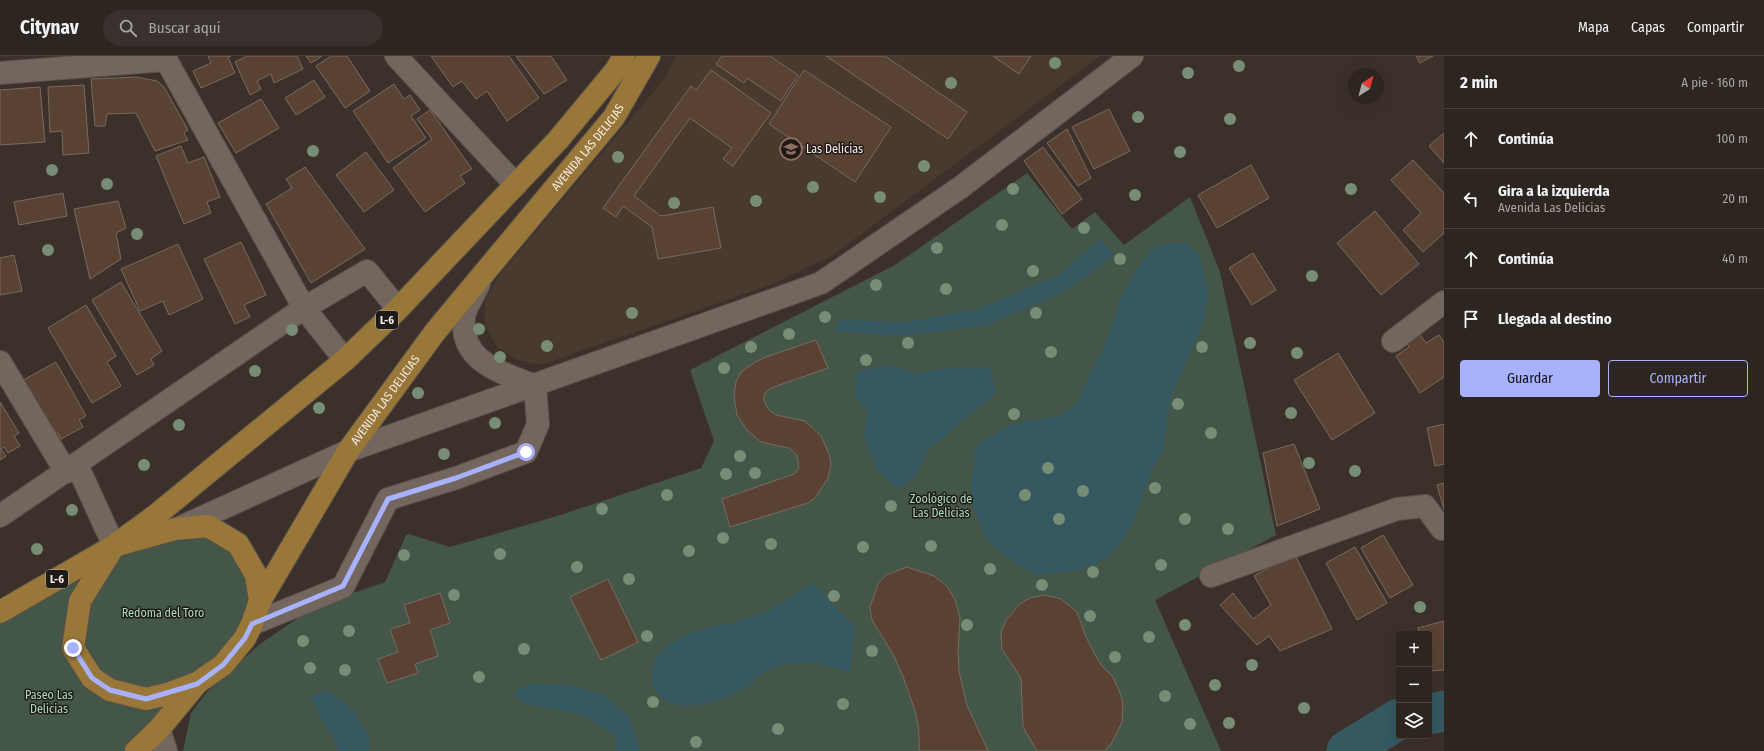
<!DOCTYPE html>
<html lang="es">
<head>
<meta charset="utf-8">
<style>
	body { margin:0; font-family:"Fira Sans Condensed",sans-serif; background:#39312d; color:#f1f3f6 }
	.controls { position:absolute; right:12px; bottom:12px; display:grid; overflow:hidden; border-radius:4px; box-shadow:0 4px 16px #0002 }
	.controls button { width:36px; height:36px; display:grid; place-items:center; padding:0; border:0; border-bottom:1px solid #48423e; background:#2d2520; color:#f1f3f6; font:20px sans-serif }
	.compass { position:absolute; left:1348px; top:12px; width:36px; height:36px; border-radius:50%; background:#2d2520; box-shadow:0 4px 16px #0002; rotate:36deg }
	.stop { position:absolute; width:12px; height:12px; margin:-9px; border:3px solid #a7b1fc; border-radius:50%; background:#fff }
	.stop.end { background:#a7b1fc; border-color:#fff; box-shadow:0 1px 4px #0008 }
	.list { margin:0; padding:0; list-style:none }
	h2 { display:flex; justify-content:space-between; align-items:center; height:52px; margin:0; padding:0 16px; font-size:17px }
	h2 small { font-size:13px; font-weight:400; color:#a7a5a5 }
	.list li { display:grid; grid-template-columns:26px 1fr auto; gap:12px; align-items:center; box-sizing:border-box; height:60px; padding:0 16px; border-top:1px solid #48423e }
	.list b { display:block; font-size:15px; white-space:nowrap }
	.list p { margin:0; font-size:13px; white-space:nowrap; color:#a7a5a5 }
	.list em { font-size:13px; font-style:normal; color:#a7a5a5 }
	.actions { display:flex; gap:8px; padding:12px 16px }
	.actions a { flex:1; padding:9px 0; border:1px solid #a7b1fc; border-radius:4px; text-align:center; font-size:14px; color:#a7b1fc }
	.actions .main { background:#a7b1fc; color:#111 }
	.icon { flex:none; width:22px; height:22px; fill:none; stroke:currentColor; stroke-width:2; stroke-linecap:round; stroke-linejoin:round }
	.map { position:relative; flex:none; width:1444px; height:695px; overflow:hidden }
	header { display:flex; align-items:center; gap:24px; box-sizing:border-box; height:56px; padding:0 20px; background:#2d2520; border-bottom:1px solid #48423e }
	header strong { font-size:19px }
	nav { display:flex; gap:22px; margin-inline-start:auto; font-size:14px }
	.search { width:280px; height:36px; background:#39312d; display:flex; align-items:center; gap:10px; box-sizing:border-box; padding:0 14px; border-radius:22px; color:#a7a5a5; font-size:15px }
	main { display:flex }
	aside { flex:1; background:#2d2520 }
	.map>svg:first-child { display:block }
	.built { fill:#493a2f }
	.green { fill:#435647 }
	.water { fill:#365861 }
	.lines { fill:none; stroke-linecap:round; stroke-linejoin:round }
	.river { stroke:#365861; stroke-width:41 }
	.building { fill:#594232; stroke:#776b63 }
	.minor-casing { stroke:#59504a; stroke-width:24 }
	.major-casing { stroke:#59504a; stroke-width:24 }
	.minor { stroke:#72665e; stroke-width:22 }
	.major { stroke:#987739; stroke-width:22 }
	.tree { fill:#788d76 }
	.route { stroke:#a7b1fc; stroke-width:5 }
	.labels { text-anchor:middle; dominant-baseline:central; stroke-width:3; stroke-linejoin:round; paint-order:stroke }
	.shield { fill:#1f1a17; stroke:#b4ada9; stroke-width:1 }
	.shield-label { font-size:11px; font-weight:bold; fill:#f4ece8 }
	.street-label { font-size:12px; fill:#f4ece8; stroke:#1f1a17 }
	.poi-label { font-size:12px; fill:#f4ece8; stroke:#1f1a17; text-anchor:start }
	.park-label { font-size:12px; fill:#aad9b4; stroke:#1f1a17 }
</style>
</head>
<body>
<header>
<strong>Citynav</strong>
<div class="search"><svg class="icon" aria-label="search" viewBox="0 0 24 24"><circle cx="10" cy="10" r="6"/><path d="M15 15l6 6"/></svg>Buscar aquí</div>
<nav><a>Mapa</a><a>Capas</a><a>Compartir</a></nav>
</header>
<main>
<div class="map">
<svg width="1444" height="695" viewBox="0 0 1444 695">
	<rect width="100%" height="100%" fill="#3c312a"/>
	<polygon class="built" points="676,0 1100,0 833,199 770,229 541,309 517,304 497,291 485,270 485,245 500,218 666,21"/>
	<g class="green">
		<polygon points="1027,117 1072,173 1095,156 1124,189 1190,141 1220,216 1276,479 1155,544 1221,695 183,695 191,657 207,636 260,588 314,551 385,526 406,479 409,478 450,491 554,461 701,412 714,385 690,314 895,209"/>
		<polygon points="208,470 256,519 252,568 136,695 0,695 0,556 114,490"/>
	</g>
	<g class="water">
		<polygon points="1100,183 1114,199 1069,233 986,270 899,280 833,275 840,264 904,266 978,253 1060,218"/>
		<polygon points="1169,187 1187,187 1199,199 1203,214 1208,240 1203,267 1171,340 1163,395 1154,410 1134,464 1122,485 1108,501 1095,508 1080,514 1038,519 1025,513 1004,499 989,486 982,473 973,450 971,430 975,397 979,387 1008,370 1035,363 1059,360 1077,348 1087,323 1101,298 1116,259 1118,247 1134,218 1151,194"/>
		<polygon points="891,309 916,318 939,313 990,310 995,338 927,395 916,420 898,433 877,414 864,379 868,353 856,342 857,315"/>
		<path d="M813,527l42,45 -5,45c-16,-6 -38,-13 -56,-10 -10,1 -26,6 -34,12 -5,3 -7,9 -13,12 -24,14 -79,35 -94,-2 -2,-5 -1,-12 0,-18 2,-9 6,-12 13,-19 27,-24 57,-20 89,-32 21,-7 39,-23 58,-33z"/>
		<polygon points="529,628 570,629 603,638 628,660 636,680 640,695 617,695 614,679 585,660 546,651 526,648 512,638"/>
		<polygon points="327,634 351,651 369,680 369,695 337,695 337,686 326,672 311,641"/>
	</g>
	<g class="lines">
		<g class="river">
			<polyline points="1429,658 1444,655"/>
			<polyline points="1347,695 1399,663"/>
		</g>
	</g>
	<g class="building">
		<polygon points="208,0 231,0 228,1 235,17 201,32 193,15 211,7"/>
		<polygon points="247,0 297,0 303,13 274,27 271,18 257,25 261,33 250,39 235,6"/>
		<polygon points="306,0 322,0 311,7"/>
		<polygon points="331,0 347,0 370,35 345,52 316,10"/>
		<polygon points="431,0 509,0 539,42 507,65 487,35 476,43 462,25 453,31"/>
		<polygon points="516,0 551,0 567,24 544,38"/>
		<polygon points="722,0 770,0 798,19 781,45 747,22 744,27 716,8"/>
		<polygon points="826,0 885,0 967,56 948,83"/>
		<polygon points="993,0 1031,0 1019,18"/>
		<polygon points="1416,0 1433,0 1420,7"/>
		<polygon points="711,14 771,57 733,110 723,103 732,92 690,62 634,140 661,160 713,151 721,192 658,203 652,171 623,150 616,161 603,152 691,30 696,34"/>
		<polygon points="804,14 891,71 855,126 769,68"/>
		<polygon points="136,21 157,25 164,31 188,74 184,77 188,84 155,95 136,57 107,58 105,70 95,70 91,23"/>
		<polygon points="314,24 325,41 296,59 285,42"/>
		<polygon points="394,28 404,43 410,39 420,54 411,60 426,82 388,107 353,55"/>
		<polygon points="84,29 89,97 63,99 62,75 50,76 48,31"/>
		<polygon points="40,31 45,86 0,89 0,34"/>
		<polygon points="261,43 279,72 236,97 218,67"/>
		<polygon points="1109,53 1130,95 1094,113 1072,71"/>
		<polygon points="430,54 472,113 460,120 465,127 425,156 393,112 432,83 417,63"/>
		<polygon points="1067,73 1091,122 1078,130 1047,87"/>
		<polygon points="1444,77 1444,107 1429,90"/>
		<polygon points="181,90 188,107 204,101 220,141 207,146 211,157 184,168 156,100"/>
		<polygon points="1043,91 1082,143 1062,158 1024,105"/>
		<polygon points="366,96 394,134 364,156 336,119"/>
		<polygon points="1413,104 1444,137 1444,177 1423,196 1403,174 1421,157 1391,124"/>
		<polygon points="1251,109 1269,142 1217,172 1198,139"/>
		<polygon points="305,111 365,193 311,227 266,148 292,132 286,123"/>
		<polygon points="63,137 67,160 19,169 14,146"/>
		<polygon points="118,145 126,172 116,177 121,203 90,223 74,153"/>
		<polygon points="1375,155 1419,208 1381,239 1337,187"/>
		<polygon points="241,186 266,239 244,249 250,261 235,268 204,203"/>
		<polygon points="178,188 203,243 169,259 163,245 140,255 121,213"/>
		<polygon points="1253,197 1276,234 1252,249 1229,212"/>
		<polygon points="14,199 22,235 0,239 0,202"/>
		<polygon points="121,226 162,295 151,303 154,309 137,319 92,244"/>
		<polygon points="86,249 116,300 107,306 121,330 92,347 48,272"/>
		<polygon points="1418,276 1426,287 1439,279 1444,286 1444,321 1420,337 1396,300 1409,291 1405,285"/>
		<polygon points="816,284 828,312 771,332 764,338 764,345 769,354 776,359 805,365 821,380 829,398 831,408 828,422 815,442 808,447 730,471 722,443 794,418 799,412 797,399 789,392 761,386 747,374 737,359 734,340 736,326 741,316 752,308 763,302"/>
		<polygon points="1338,297 1375,357 1332,384 1294,324"/>
		<polygon points="56,306 86,360 79,364 83,371 61,383 58,377 49,381 18,327"/>
		<polygon points="0,346 19,377 14,380 20,390 8,397 4,391 1,393 6,400 0,404"/>
		<polygon points="1444,368 1444,408 1435,410 1427,372"/>
		<polygon points="1294,388 1320,453 1277,470 1263,397"/>
		<polygon points="1444,427 1444,454 1437,429"/>
		<polygon points="1383,479 1413,529 1390,542 1361,492"/>
		<polygon points="1355,491 1387,547 1357,564 1326,507"/>
		<polygon points="1294,497 1332,573 1280,595 1269,580 1257,589 1220,549 1233,537 1253,563 1271,549 1254,520"/>
		<polygon points="907,511 934,520 947,530 955,544 960,562 958,595 959,616 967,649 988,695 919,695 919,676 916,658 904,623 894,600 872,564 870,551 878,528 886,519"/>
		<polygon points="608,523 638,586 601,604 570,541"/>
		<polygon points="440,537 450,567 430,574 438,600 415,608 418,617 387,627 378,603 398,596 390,573 410,567 404,549"/>
		<polygon points="1045,539 1061,543 1077,556 1086,581 1095,599 1102,610 1113,621 1119,634 1123,647 1122,666 1111,688 1104,695 1037,695 1023,671 1021,622 1002,593 1001,577 1006,564 1020,548 1030,542"/>
		<polygon points="1444,565 1444,614 1429,615 1429,578 1419,578 1418,572"/>
	</g>
	<g class="lines">
		<g class="minor-casing">
			<g id="minor">
				<polyline points="164,0 304,252 345,304"/>
				<polyline points="396,0 516,129"/>
				<polyline points="0,17 166,4"/>
				<polyline points="1393,285 1444,246"/>
				<polyline points="0,306 66,416"/>
				<polyline points="77,409 114,490"/>
				<polyline points="0,460 304,252 367,215 398,253"/>
				<polyline points="181,471 348,395 821,227 961,131 1132,0"/>
				<polyline points="1211,520 1397,453 1425,450 1442,473 1444,472"/>
				<path d="M252,568l91,-37 45,-88 68,-21 70,-26 12,-28 -3,-38c-33,-14 -75,-23 -71,-68 0,-8 11,-25 15,-34"/>
				<polyline points="159,673 166,695"/>
			</g>
		</g>
		<g class="major-casing">
			<g id="major">
				<polyline points="0,556 114,490 155,460 345,304 398,253 558,84 616,14 624,0"/>
				<polyline points="197,627 167,638 146,643 110,634 92,622 73,592 80,545 114,490 175,473 208,470 238,488 256,519 260,545"/>
				<path id="s1" d="M136,695l23,-22 38,-46 26,-18 22,-27 7,-14 8,-23 88,-150 87,-119 179,-215 35,-61"/>
			</g>
		</g>
		<use href="#minor" class="minor"/>
		<use href="#major" class="major"/>
	</g>
	<g class="tree">
		<circle cx="1055" cy="7" r="6"/>
		<circle cx="1239" cy="10" r="6"/>
		<circle cx="1188" cy="17" r="6"/>
		<circle cx="951" cy="27" r="6"/>
		<circle cx="1138" cy="61" r="6"/>
		<circle cx="1230" cy="63" r="6"/>
		<circle cx="313" cy="95" r="6"/>
		<circle cx="1180" cy="96" r="6"/>
		<circle cx="618" cy="101" r="6"/>
		<circle cx="924" cy="110" r="6"/>
		<circle cx="52" cy="114" r="6"/>
		<circle cx="107" cy="128" r="6"/>
		<circle cx="813" cy="131" r="6"/>
		<circle cx="1013" cy="133" r="6"/>
		<circle cx="1351" cy="133" r="6"/>
		<circle cx="1135" cy="139" r="6"/>
		<circle cx="880" cy="141" r="6"/>
		<circle cx="756" cy="145" r="6"/>
		<circle cx="674" cy="147" r="6"/>
		<circle cx="1002" cy="169" r="6"/>
		<circle cx="1084" cy="172" r="6"/>
		<circle cx="137" cy="178" r="6"/>
		<circle cx="937" cy="192" r="6"/>
		<circle cx="48" cy="194" r="6"/>
		<circle cx="1120" cy="203" r="6"/>
		<circle cx="1033" cy="215" r="6"/>
		<circle cx="1312" cy="220" r="6"/>
		<circle cx="876" cy="229" r="6"/>
		<circle cx="946" cy="233" r="6"/>
		<circle cx="632" cy="257" r="6"/>
		<circle cx="1036" cy="257" r="6"/>
		<circle cx="825" cy="261" r="6"/>
		<circle cx="479" cy="273" r="6"/>
		<circle cx="292" cy="274" r="6"/>
		<circle cx="789" cy="278" r="6"/>
		<circle cx="908" cy="287" r="6"/>
		<circle cx="1250" cy="287" r="6"/>
		<circle cx="547" cy="290" r="6"/>
		<circle cx="751" cy="291" r="6"/>
		<circle cx="1202" cy="291" r="6"/>
		<circle cx="1051" cy="296" r="6"/>
		<circle cx="1297" cy="297" r="6"/>
		<circle cx="500" cy="301" r="6"/>
		<circle cx="866" cy="304" r="6"/>
		<circle cx="724" cy="312" r="6"/>
		<circle cx="255" cy="315" r="6"/>
		<circle cx="418" cy="337" r="6"/>
		<circle cx="1178" cy="348" r="6"/>
		<circle cx="319" cy="352" r="6"/>
		<circle cx="1291" cy="357" r="6"/>
		<circle cx="1014" cy="358" r="6"/>
		<circle cx="495" cy="367" r="6"/>
		<circle cx="179" cy="369" r="6"/>
		<circle cx="1211" cy="377" r="6"/>
		<circle cx="444" cy="398" r="6"/>
		<circle cx="740" cy="400" r="6"/>
		<circle cx="1309" cy="407" r="6"/>
		<circle cx="144" cy="409" r="6"/>
		<circle cx="1048" cy="412" r="6"/>
		<circle cx="1355" cy="415" r="6"/>
		<circle cx="755" cy="417" r="6"/>
		<circle cx="726" cy="418" r="6"/>
		<circle cx="1155" cy="432" r="6"/>
		<circle cx="1083" cy="435" r="6"/>
		<circle cx="667" cy="439" r="6"/>
		<circle cx="1025" cy="439" r="6"/>
		<circle cx="891" cy="450" r="6"/>
		<circle cx="602" cy="453" r="6"/>
		<circle cx="72" cy="454" r="6"/>
		<circle cx="957" cy="457" r="6"/>
		<circle cx="1059" cy="463" r="6"/>
		<circle cx="1185" cy="463" r="6"/>
		<circle cx="1228" cy="473" r="6"/>
		<circle cx="723" cy="482" r="6"/>
		<circle cx="771" cy="488" r="6"/>
		<circle cx="931" cy="490" r="6"/>
		<circle cx="863" cy="491" r="6"/>
		<circle cx="37" cy="493" r="6"/>
		<circle cx="689" cy="495" r="6"/>
		<circle cx="500" cy="498" r="6"/>
		<circle cx="404" cy="499" r="6"/>
		<circle cx="1161" cy="509" r="6"/>
		<circle cx="577" cy="511" r="6"/>
		<circle cx="990" cy="513" r="6"/>
		<circle cx="1093" cy="516" r="6"/>
		<circle cx="629" cy="523" r="6"/>
		<circle cx="1042" cy="529" r="6"/>
		<circle cx="454" cy="539" r="6"/>
		<circle cx="834" cy="540" r="6"/>
		<circle cx="1420" cy="551" r="6"/>
		<circle cx="1090" cy="560" r="6"/>
		<circle cx="967" cy="569" r="6"/>
		<circle cx="1185" cy="569" r="6"/>
		<circle cx="349" cy="575" r="6"/>
		<circle cx="647" cy="580" r="6"/>
		<circle cx="1149" cy="581" r="6"/>
		<circle cx="303" cy="585" r="6"/>
		<circle cx="524" cy="593" r="6"/>
		<circle cx="872" cy="595" r="6"/>
		<circle cx="1115" cy="601" r="6"/>
		<circle cx="1252" cy="609" r="6"/>
		<circle cx="310" cy="612" r="6"/>
		<circle cx="345" cy="614" r="6"/>
		<circle cx="479" cy="621" r="6"/>
		<circle cx="1215" cy="629" r="6"/>
		<circle cx="1165" cy="640" r="6"/>
		<circle cx="653" cy="646" r="6"/>
		<circle cx="843" cy="648" r="6"/>
		<circle cx="1304" cy="652" r="6"/>
		<circle cx="1229" cy="667" r="6"/>
		<circle cx="1190" cy="668" r="6"/>
		<circle cx="778" cy="673" r="6"/>
		<circle cx="696" cy="686" r="6"/>
	</g>
	<g class="lines">
		<polyline class="route" points="73,592 92,622 110,634 146,643 197,628 223,609 245,582 252,568 343,530 388,443 456,422 526,396"/>
	</g>
	<defs>
		<g id="school-ring" transform="scale(1.15)"><circle r="9.5" fill="#1f1a17" stroke="#8d6e63" stroke-width="1.5"/><path d="M0-5L7-2L0 1L-7-2ZM-4 1L0 2.5L4 1V4Q0 6-4 4Z" fill="#8d6e63"/></g>
	</defs>
	<g fill-rule="evenodd">
		<use href="#school-ring" x="791" y="93"/>
	</g>
	<g class="labels">
		<g class="shield">
			<rect x="376" y="255" width="22" height="18" rx="3"/>
			<rect x="46" y="514" width="22" height="18" rx="3"/>
		</g>
		<g class="shield-label">
			<text x="387" y="264">L-6</text>
			<text x="57" y="523">L-6</text>
		</g>
		<g class="street-label">
			<text stroke="none"><textPath href="#s1" startOffset="759">AVENIDA LAS DELICIAS</textPath></text>
			<text stroke="none"><textPath href="#s1" startOffset="435">AVENIDA LAS DELICIAS</textPath></text>
		</g>
		<g class="poi-label">
			<text x="806" y="93">Las Delicias</text>
		</g>
		<g class="park-label">
			<text x="941" y="443">Zoológico de<tspan x="941" dy="14">Las Delicias</tspan></text>
			<text x="163" y="557">Redoma del Toro</text>
			<text x="49" y="639">Paseo Las<tspan x="49" dy="14">Delicias</tspan></text>
		</g>
	</g>
</svg>
<div class="controls">
<button>+</button>
<button>−</button>
<button><svg class="icon" aria-label="layers" viewBox="0 0 24 24"><path d="M12 4l9 5-9 5-9-5zM3 14l9 5 9-5"/></svg></button>
</div>
<svg class="compass" viewBox="-18 -18 36 36"><path d="M0-13l5 13h-10z" fill="#e53935"/><path d="M0 13l5-13h-10z" fill="#a7a5a5"/></svg>
<div class="stop" style="left:526px;top:396px"></div>
<div class="stop end" style="left:73px;top:592px"></div>
</div>
<aside>
<h2>2 min<small>A pie · 160 m</small></h2>
<ul class="list">
<li><svg class="icon" aria-label="ahead" viewBox="0 0 24 24"><path d="M12 20V5M6 11l6-6 6 6"/></svg><div><b>Continúa</b></div><em>100 m</em></li>
<li><svg class="icon" aria-label="left" viewBox="0 0 24 24"><path d="M17 20v-9H6M10 6l-5 5 5 5"/></svg><div><b>Gira a la izquierda</b><p>Avenida Las Delicias</p></div><em>20 m</em></li>
<li><svg class="icon" aria-label="ahead" viewBox="0 0 24 24"><path d="M12 20V5M6 11l6-6 6 6"/></svg><div><b>Continúa</b></div><em>40 m</em></li>
<li><svg class="icon" aria-label="arrive" viewBox="0 0 24 24"><path d="M6 21V4h12l-3 4 3 4H6"/></svg><div><b>Llegada al destino</b></div></li>
</ul>
<div class="actions"><a class="main">Guardar</a><a>Compartir</a></div>
</aside>
</main>
</body>
</html>
